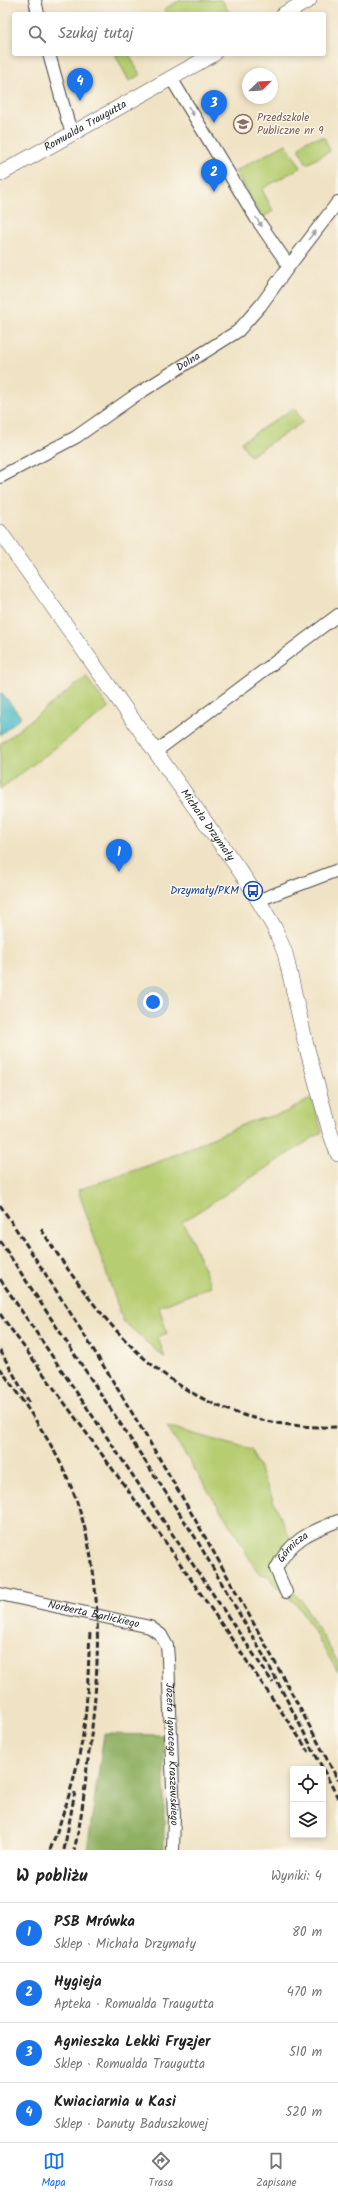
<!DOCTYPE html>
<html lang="pl">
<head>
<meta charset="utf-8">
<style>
	body { margin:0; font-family:Kalam,sans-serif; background:#f6f6f6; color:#222 }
	.controls { position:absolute; right:12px; bottom:12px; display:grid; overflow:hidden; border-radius:4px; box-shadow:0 2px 6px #0003 }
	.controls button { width:36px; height:36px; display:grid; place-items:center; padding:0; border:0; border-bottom:1px solid #e0e0e0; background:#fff; color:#222; font:20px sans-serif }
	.compass { position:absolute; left:242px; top:68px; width:36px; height:36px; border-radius:50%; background:#fff; box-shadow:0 2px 6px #0003; rotate:66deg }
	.you { position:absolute; left:153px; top:1002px; width:14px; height:14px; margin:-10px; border:3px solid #fff; border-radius:50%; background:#1a73e8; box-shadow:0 0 0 6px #1a73e833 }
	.badge { display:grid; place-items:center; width:26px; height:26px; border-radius:50%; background:#1a73e8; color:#fff; font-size:13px; font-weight:700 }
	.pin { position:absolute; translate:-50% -33px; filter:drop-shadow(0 1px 2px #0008) }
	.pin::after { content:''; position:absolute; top:21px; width:14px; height:12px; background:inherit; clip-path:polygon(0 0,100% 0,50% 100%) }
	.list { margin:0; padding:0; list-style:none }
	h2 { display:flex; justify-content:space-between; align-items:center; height:52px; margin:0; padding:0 16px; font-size:17px }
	h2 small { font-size:13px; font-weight:400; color:#767676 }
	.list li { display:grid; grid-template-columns:26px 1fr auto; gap:12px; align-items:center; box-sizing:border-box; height:60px; padding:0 16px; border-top:1px solid #e0e0e0 }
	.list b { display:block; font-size:15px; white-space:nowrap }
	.list p { margin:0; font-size:13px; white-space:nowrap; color:#767676 }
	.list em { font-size:13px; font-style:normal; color:#767676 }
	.icon { flex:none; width:22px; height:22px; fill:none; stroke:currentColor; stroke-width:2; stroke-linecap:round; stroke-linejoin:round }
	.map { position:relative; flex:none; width:338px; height:1850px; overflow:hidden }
	.search { position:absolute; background:#fff; box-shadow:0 2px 6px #0003; left:12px; right:12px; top:12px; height:44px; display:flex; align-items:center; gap:10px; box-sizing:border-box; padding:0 14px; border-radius:4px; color:#767676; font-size:15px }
	.sheet { height:292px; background:#fff }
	nav { display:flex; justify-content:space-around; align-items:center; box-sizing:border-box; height:56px; border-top:1px solid #e0e0e0; background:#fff; font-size:11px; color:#767676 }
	nav a { display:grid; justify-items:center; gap:2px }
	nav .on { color:#1a73e8 }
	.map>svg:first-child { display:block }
	.green { fill:#b6cd71; stroke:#707c4e }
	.forest { fill:#90b063; stroke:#5e6e47 }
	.water { fill:#4fbdc6; stroke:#3d7478 }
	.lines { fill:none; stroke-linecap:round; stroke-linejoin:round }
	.minor-casing { stroke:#494742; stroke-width:14 }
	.tertiary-casing { stroke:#494742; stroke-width:16 }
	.minor { stroke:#fff; stroke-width:12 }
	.tertiary { stroke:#fff; stroke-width:15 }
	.rail { stroke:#2b2b2b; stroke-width:3; stroke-dasharray:6 3; stroke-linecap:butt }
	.oneway { fill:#a0a0a0 }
	.labels { text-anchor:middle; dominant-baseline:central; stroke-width:3; stroke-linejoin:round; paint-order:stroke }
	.education-label { font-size:11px; fill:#785e54; stroke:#fbf7ec; text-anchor:start }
	.street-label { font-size:11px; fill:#2b2b2b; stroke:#fbf7ec }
	.transit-label { font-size:11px; fill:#164399; stroke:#fbf7ec; text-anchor:end }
</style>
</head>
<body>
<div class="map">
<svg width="338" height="1850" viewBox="0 0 338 1850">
	<rect width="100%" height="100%" fill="#fbf7ec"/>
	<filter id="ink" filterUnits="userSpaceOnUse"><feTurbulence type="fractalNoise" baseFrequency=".025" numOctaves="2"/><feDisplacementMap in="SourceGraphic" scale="8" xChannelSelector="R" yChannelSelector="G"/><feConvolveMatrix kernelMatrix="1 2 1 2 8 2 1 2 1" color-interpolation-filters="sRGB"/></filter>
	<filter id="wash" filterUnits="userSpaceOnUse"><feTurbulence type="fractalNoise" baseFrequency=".012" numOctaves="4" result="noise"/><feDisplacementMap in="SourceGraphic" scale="16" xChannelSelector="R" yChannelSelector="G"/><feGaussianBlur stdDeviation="0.9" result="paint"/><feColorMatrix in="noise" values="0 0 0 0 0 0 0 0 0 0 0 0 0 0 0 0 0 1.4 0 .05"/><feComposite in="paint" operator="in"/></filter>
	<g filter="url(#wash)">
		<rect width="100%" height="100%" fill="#f0e3c5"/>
		<g class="green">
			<polygon points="181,0 222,0 230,14 167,14 164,9"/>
			<polygon points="115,54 129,54 140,75 129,81"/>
			<path d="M324,137l6,14 -23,13 -8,-14c3,-12 14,-11 25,-13z"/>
			<polygon points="286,144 301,167 262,189 273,211 262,218 235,171"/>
			<polygon points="294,408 303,422 250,456 241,442"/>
			<polygon points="86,677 109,708 0,789 0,744"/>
			<polygon points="312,1098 322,1132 182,1222 189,1233 211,1286 159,1307 167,1333 158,1337 165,1358 123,1321 78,1190 158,1162 249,1122 284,1113"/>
			<polygon points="167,1426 251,1450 294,1547 281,1570 290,1588 302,1601 338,1662 338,1672 299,1607 273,1583 270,1577 257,1572 237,1536"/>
		</g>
		<polygon class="forest" points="104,1734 164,1735 164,1850 87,1850"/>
		<polygon class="water" points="2,693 21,717 0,735 0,694"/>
	</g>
	<g filter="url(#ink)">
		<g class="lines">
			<g class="minor-casing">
				<g id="minor">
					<polyline points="35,0 38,14"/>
					<polyline points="49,54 68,122 73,133"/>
					<polyline points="171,78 256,218 289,266"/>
					<path id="s1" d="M0,477l76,-40 57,-40 105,-66 23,-26 28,-39 49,-64"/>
					<polyline points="155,752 338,615"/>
					<polyline points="259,900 338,870"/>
					<path id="s2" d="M286,1592l-10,-23c14,-29 34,-37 62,-48"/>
					<path id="s3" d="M0,1594l150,33 11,8 6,11 1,12 6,158 -1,34"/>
				</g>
			</g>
			<g class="tertiary-casing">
				<g id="tertiary">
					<polyline points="284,14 309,0"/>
					<path id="s4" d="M0,174l214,-120"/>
					<path id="s5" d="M0,532l247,349 27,46 11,26 21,92 24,87 8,22"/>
				</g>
			</g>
			<use href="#minor" class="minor"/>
			<use href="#tertiary" class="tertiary"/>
			<g class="rail">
				<path d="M0,1205c124,185 234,377 338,575"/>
				<path d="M41,1229c74,115 149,202 297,198"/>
				<polyline points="0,1241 195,1537 266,1660 323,1769"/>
				<polyline points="0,1279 273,1683"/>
				<polyline points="0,1314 164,1540 309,1752"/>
				<polyline points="0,1350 29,1402"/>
				<path d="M0,1368c25,37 53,74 70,116 37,89 30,189 17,283 -3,28 -6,56 -13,83"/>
				<polyline points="323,1769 338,1798"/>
				<path d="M50,1850c14,-36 25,-71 32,-109 6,-36 6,-73 8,-109"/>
				<polyline points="64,1850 75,1792"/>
			</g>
		</g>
		<defs><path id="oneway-solid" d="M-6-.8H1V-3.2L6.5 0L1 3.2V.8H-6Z"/></defs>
		<g class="oneway">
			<use href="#oneway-solid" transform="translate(191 111) rotate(59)"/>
			<use href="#oneway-solid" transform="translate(259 222) rotate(56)"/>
			<use href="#oneway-solid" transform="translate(312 235) rotate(-53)"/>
		</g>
	</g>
	<defs>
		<g id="school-ring" transform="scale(1)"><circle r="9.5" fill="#fbf7ec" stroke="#8d6e63" stroke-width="1.5"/><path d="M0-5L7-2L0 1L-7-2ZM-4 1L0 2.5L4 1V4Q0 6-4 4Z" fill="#8d6e63"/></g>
		<g id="bus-ring" transform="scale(1)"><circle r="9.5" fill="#fbf7ec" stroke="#1a4fb4" stroke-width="1.5"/><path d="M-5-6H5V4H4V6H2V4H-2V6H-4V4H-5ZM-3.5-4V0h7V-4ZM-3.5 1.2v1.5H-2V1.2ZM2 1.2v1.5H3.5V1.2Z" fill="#1a4fb4"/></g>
	</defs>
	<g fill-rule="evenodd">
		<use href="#school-ring" x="243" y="124"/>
		<use href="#bus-ring" x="253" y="891"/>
	</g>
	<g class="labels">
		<g class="education-label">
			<text x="257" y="118">Przedszkole<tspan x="257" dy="13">Publiczne nr 9</tspan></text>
		</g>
		<g class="street-label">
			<text stroke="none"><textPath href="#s4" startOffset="98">Romualda Traugutta</textPath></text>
			<text stroke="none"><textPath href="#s1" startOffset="221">Dolna</textPath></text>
			<text stroke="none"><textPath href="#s5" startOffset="359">Michała Drzymały</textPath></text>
			<text stroke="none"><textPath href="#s2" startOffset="53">Górnicza</textPath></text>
			<text stroke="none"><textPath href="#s3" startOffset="96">Norberta Barlickiego</textPath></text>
			<text stroke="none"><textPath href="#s3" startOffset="288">Józefa Ignacego Kraszewskiego</textPath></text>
		</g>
		<g class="transit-label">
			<text x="239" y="891">Drzymały/PKM</text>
		</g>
	</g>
</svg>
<div class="controls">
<button><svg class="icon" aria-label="locate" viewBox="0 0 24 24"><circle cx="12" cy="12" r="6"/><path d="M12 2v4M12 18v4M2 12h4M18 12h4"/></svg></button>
<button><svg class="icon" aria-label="layers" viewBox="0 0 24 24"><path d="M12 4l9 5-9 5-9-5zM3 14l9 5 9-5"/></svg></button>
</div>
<svg class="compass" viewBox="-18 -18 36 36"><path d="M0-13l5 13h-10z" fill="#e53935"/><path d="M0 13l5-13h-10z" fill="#767676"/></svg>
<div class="you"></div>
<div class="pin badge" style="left:119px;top:872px">1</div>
<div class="pin badge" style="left:214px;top:192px">2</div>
<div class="pin badge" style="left:214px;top:123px">3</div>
<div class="pin badge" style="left:80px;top:101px">4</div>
<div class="search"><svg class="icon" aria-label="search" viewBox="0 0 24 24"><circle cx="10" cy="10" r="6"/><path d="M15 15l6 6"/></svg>Szukaj tutaj</div>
</div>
<section class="sheet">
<h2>W pobliżu<small>Wyniki: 4</small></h2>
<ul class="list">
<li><span class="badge">1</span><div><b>PSB Mrówka</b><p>Sklep · Michała Drzymały</p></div><em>80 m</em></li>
<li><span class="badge">2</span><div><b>Hygieja</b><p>Apteka · Romualda Traugutta</p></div><em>470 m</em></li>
<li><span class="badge">3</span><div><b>Agnieszka Lekki Fryzjer</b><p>Sklep · Romualda Traugutta</p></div><em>510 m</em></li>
<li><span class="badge">4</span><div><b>Kwiaciarnia u Kasi</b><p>Sklep · Danuty Baduszkowej</p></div><em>520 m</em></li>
</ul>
</section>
<nav>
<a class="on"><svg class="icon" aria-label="map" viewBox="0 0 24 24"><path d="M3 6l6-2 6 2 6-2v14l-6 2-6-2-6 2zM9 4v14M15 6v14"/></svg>Mapa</a>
<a><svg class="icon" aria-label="directions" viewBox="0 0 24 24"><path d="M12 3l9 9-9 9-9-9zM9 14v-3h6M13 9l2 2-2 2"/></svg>Trasa</a>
<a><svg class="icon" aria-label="saved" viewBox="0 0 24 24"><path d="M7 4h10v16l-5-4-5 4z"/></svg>Zapisane</a>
</nav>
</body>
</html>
